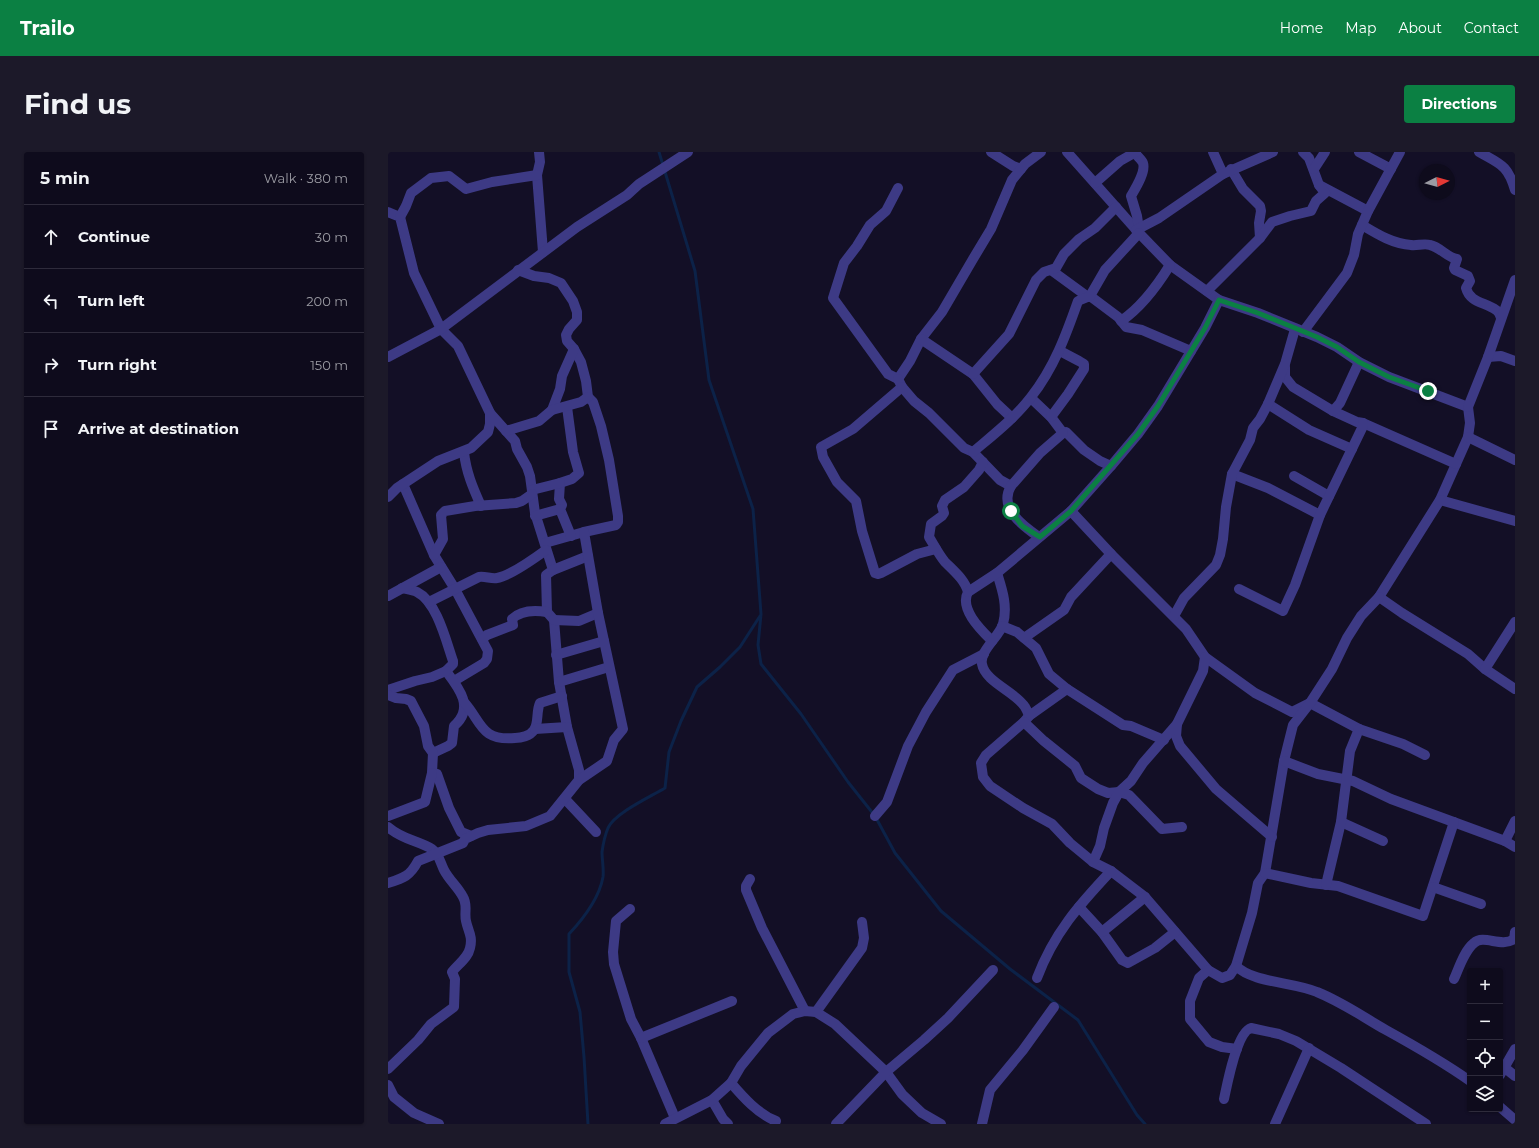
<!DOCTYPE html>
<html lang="en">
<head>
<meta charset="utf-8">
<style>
	body { margin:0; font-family:Montserrat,sans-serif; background:#1c1929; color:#f1f3f6 }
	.controls { position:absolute; right:12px; bottom:12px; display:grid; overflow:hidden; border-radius:4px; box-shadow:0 1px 3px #0004 }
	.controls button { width:36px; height:36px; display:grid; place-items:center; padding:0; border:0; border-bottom:1px solid #2e2b3b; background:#0e0b1c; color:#f1f3f6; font:20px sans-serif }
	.compass { position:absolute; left:1031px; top:12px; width:36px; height:36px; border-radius:50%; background:#0e0b1c; box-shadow:0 1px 3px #0004; rotate:84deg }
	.stop { position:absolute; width:12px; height:12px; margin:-9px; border:3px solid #0b8043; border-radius:50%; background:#fff }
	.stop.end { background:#0b8043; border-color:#fff; box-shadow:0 1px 4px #0008 }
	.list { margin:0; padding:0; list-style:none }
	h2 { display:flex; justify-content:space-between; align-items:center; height:52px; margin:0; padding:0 16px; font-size:17px }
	h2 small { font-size:13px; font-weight:400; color:#9b9ba3 }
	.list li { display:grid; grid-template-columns:26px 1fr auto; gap:12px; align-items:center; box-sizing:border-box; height:64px; padding:0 16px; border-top:1px solid #2e2b3b }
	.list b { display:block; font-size:15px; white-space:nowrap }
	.list em { font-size:13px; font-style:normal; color:#9b9ba3 }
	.icon { flex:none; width:22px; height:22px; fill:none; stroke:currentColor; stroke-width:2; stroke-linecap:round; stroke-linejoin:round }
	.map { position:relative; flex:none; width:1127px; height:972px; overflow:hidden; border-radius:4px }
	header { display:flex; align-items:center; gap:24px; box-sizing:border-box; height:56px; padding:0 20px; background:#0b8043; color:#fff }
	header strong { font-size:19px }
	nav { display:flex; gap:22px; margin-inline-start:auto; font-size:14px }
	.intro { display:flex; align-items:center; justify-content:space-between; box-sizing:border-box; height:96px; padding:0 24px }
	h1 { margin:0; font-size:28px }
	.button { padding:10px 18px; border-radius:4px; background:#0b8043; color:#fff; font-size:14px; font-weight:700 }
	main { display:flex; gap:24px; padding:0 24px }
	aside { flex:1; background:#0e0b1c; border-radius:4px; box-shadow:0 1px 3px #0004 }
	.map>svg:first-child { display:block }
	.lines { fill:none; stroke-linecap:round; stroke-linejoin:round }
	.stream { stroke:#0c2248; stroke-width:3 }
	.minor { stroke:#3d3a85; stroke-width:10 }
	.route { stroke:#0b8043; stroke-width:5 }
</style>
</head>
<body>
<header>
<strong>Trailo</strong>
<nav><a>Home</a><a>Map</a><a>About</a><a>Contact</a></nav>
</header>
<div class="intro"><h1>Find us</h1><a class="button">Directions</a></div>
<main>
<aside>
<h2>5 min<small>Walk · 380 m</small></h2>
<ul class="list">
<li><svg class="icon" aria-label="ahead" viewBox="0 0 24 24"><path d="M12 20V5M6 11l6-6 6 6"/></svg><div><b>Continue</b></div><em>30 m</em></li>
<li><svg class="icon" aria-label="left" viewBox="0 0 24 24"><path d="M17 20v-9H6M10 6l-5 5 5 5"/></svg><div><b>Turn left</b></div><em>200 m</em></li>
<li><svg class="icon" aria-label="right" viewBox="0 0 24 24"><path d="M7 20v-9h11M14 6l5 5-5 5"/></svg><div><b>Turn right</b></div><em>150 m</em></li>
<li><svg class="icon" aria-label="arrive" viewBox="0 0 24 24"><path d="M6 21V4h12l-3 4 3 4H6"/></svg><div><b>Arrive at destination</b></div></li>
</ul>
</aside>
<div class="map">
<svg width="1127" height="972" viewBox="0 0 1127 972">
	<rect width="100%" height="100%" fill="#130f26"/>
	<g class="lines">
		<g class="stream">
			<polyline points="271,0 307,119 321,228 365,357 373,462 370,493 373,512 413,562 460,630 487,664 507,701 553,759 622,817 690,868 749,963 757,972"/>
			<path d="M200,972l-4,-67 -4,-45 -11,-40v-38c15,-16 30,-35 34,-57 1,-8 -1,-17 -1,-25 1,-7 3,-17 6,-24 7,-15 42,-31 57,-40l4,-36 12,-31 16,-34 23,-20 20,-20 20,-31"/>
		</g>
		<g class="minor">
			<polyline points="151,0 152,10 149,23 155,100"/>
			<polyline points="603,0 625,14 633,17"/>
			<polyline points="679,0 751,81 782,113 831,148 870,161 929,185 949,195 971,210 1001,225 1080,255 1082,271 1080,285 1052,348 991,445 1014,461 1080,502 1097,517 1127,537"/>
			<polyline points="825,0 835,22"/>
			<polyline points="915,0 921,6 931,33 980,59"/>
			<polyline points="971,0 1003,17"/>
			<path d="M1091,0c21,12 29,13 36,38"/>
			<path d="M747,1c2,3 7,7 8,10 3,9 -8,26 -12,33l6,20 2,13"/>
			<polyline points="843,17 855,37 872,54 873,59 871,71 872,86"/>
			<polyline points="926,17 937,0"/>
			<polyline points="707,31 732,9 748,0"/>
			<polyline points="510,36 498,59 482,73 469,94 456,111 445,146 500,222 510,227 522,209 533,187 554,160 585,107 603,77 624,28 637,12 653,0"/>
			<polyline points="0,60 12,65 26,121 53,177 70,194 102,261 127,289 129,297 139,315 142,324 147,361 165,418 158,423 159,460 166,468 171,530 179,575 191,618 191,628"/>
			<polyline points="12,65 18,54 23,41 43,26 61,24 78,37 104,30 149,23"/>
			<path d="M974,73c15,9 31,19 49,20 6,1 13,-2 19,0 10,2 18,13 27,14l-3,9 1,2 13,6 2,5 -4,7c4,15 19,14 30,22 2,1 4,5 5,8"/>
			<polyline points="748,78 771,66 835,22 885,0"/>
			<polyline points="130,118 146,124 161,126 173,131 185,149 189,160 189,168 181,177 178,183 179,189 186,197 193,210 198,229 200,245 205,250 213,274 221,308 230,364 230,370 228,373 196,380 157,391"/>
			<polyline points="663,118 700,145"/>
			<polyline points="819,139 872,86 884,70 902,64 923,59 928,49 937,41 931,33"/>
			<polyline points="702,144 730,165 738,175 754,178 803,199"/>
			<path d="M733,169c21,-14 36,-35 49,-56"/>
			<polyline points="915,180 959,121 966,103 970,82 980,59 1012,0"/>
			<polyline points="533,187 585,222 609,252 624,266"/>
			<polyline points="0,205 53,177 189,75 239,43 251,32 300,0"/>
			<polyline points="1100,205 1113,204 1127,209"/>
			<polyline points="897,215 897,225 905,235 945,259 969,270 975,271 1068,312"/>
			<polyline points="585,222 621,182 648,128 656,120 668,116 676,102 691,87 707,76 728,55"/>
			<polyline points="510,227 514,235 465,277 433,295 435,305 449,330 468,349 474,379 487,421 490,422 493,421 529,402 548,397"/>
			<polyline points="514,235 526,249 541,261 576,296 585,300 612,328 623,334"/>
			<polyline points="643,246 663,265 675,281 678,280 696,298 712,309 723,314"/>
			<polyline points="880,252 921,278 964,297"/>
			<polyline points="179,255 185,300 191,321 184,327 172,331 171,347 174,353 172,357 183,384"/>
			<polyline points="1080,255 1100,205 1127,128"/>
			<polyline points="164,258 172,237 174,224 186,197"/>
			<polyline points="945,259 952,251 971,210"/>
			<polyline points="663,265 680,242 696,217 696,212 691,209 672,199"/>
			<polyline points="118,279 151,269 164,258 193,250 200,245"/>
			<polyline points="1080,285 1127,308"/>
			<path d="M76,300c2,20 9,36 17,54"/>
			<path d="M585,300c20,-17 42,-34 58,-55 23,-29 35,-62 47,-96l12,-5 15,-26 34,-37"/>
			<path d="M595,310l-4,8 -15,17 -19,13 -3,6 2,7 -2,3 -11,8 -2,13c5,8 10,18 16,25 9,9 20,18 23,30 -9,17 13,38 24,49"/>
			<polyline points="844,322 880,336 932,363"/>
			<polyline points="906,324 941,344"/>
			<polyline points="15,332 46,403 67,437 100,499 99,507 96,511 66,529"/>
			<polyline points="144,338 172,331"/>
			<polyline points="0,345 9,336 50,309 83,296 100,280 102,272 102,261"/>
			<polyline points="1052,348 1127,369"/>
			<polyline points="683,359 723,402 798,477 817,505 867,541 904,560 922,551 971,577 1015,592 1037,603"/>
			<polyline points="147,364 172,357"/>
			<path d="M651,385c-16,-11 -41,-29 -28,-51l29,-33 23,-20"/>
			<polyline points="46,403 55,387 53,363 57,359 87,354 128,351 134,349 144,342"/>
			<polyline points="165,418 200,404"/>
			<path d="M609,421c5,16 11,33 6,51 -3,12 -24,27 -21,40 3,18 34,28 43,43 2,3 3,6 4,9l-5,6 -38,33 -5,8 2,14 7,9 33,22 29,16 18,19 23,19 18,9 34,26 63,73 14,8 8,-3 6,-9 16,-53 6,-30 7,-10 19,-112 9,-36 17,-22 22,-34 15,-31 14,-22 18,-19"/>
			<path d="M14,436c4,1 11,2 15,4 20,10 29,49 36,69v3l-7,7c13,17 29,37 8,55l-2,17 -4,3 -15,7"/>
			<polyline points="851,437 895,459 907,433 932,363 975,274 975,271"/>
			<polyline points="580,440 609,421 683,359 723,314 750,282 770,254 817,176 831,148"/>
			<polyline points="0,444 53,415"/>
			<path d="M41,450l50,-25c6,-1 12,2 18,1 13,-2 38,-20 49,-28"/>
			<polyline points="786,464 796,446 828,413 832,403 835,387 838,355 844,322 862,288 865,276 872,267 880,252 897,212 907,177"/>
			<polyline points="166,468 191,469 210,461"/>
			<polyline points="614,474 629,480 648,496 661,522 679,537 735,573 743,574 776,588"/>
			<polyline points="636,486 676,458 683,445 723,402"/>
			<path d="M94,487l5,-4 26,-10 -1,-6c9,-9 23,-9 35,-7"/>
			<polyline points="168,503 216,489"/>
			<polyline points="1097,517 1127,470"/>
			<polyline points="171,530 221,515"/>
			<polyline points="0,538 27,529 44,525 58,519"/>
			<polyline points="0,543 8,546 18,547 23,549 36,574 40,594 45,601 44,621 49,622 61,656 73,680 83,684"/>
			<path d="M76,550c18,20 16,39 51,36 6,0 15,-2 19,-8 5,-7 2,-19 6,-27l22,-7"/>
			<polyline points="641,564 679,537"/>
			<polyline points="636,570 656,589 687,614 693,626 710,637 720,641 731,640 741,643 774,677 794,675"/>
			<polyline points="789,572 788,584 792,594 828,637 884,685"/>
			<polyline points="147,577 179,575"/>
			<polyline points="896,609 930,622 965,629 1003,647 1090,679 1117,689 1127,695"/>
			<polyline points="177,647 208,680"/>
			<polyline points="0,664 37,650 44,621"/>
			<polyline points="487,664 499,650 520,594 538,560 565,518 596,502"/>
			<polyline points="953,670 995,689"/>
			<path d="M0,675c15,13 29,13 44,22 7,5 8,13 12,21 5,10 14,17 19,27 5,8 1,15 3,24 2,10 7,15 4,27 -2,10 -12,16 -18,24l3,7 -1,28 -23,17 -13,16 -30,29"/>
			<polyline points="1117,689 1127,669"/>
			<polyline points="705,710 712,694 716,676 725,651 731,640 743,629 755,611 789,572 815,519 817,505"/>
			<polyline points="877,721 923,731 950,734 1035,764 1066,670"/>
			<polyline points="362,727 358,734 358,738 374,776 417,859"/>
			<path d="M0,731c16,-5 22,-7 30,-22l45,-18 2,-4 13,-6 10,-3 38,-4 24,-10 29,-36 28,-19 7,-21 9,-11 -25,-116 -14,-81"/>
			<polyline points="938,733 953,670 962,599 971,577"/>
			<polyline points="1045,735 1093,752"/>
			<polyline points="691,755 714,780 734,808 740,811 767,796 787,780"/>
			<polyline points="242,757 228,769 225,800 226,812 243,867 253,886 287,966"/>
			<polyline points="714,780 757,745"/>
			<path d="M848,814c17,17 58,16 81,26 25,10 46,25 69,38 29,16 57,32 84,51"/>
			<polyline points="820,818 811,826 802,849 802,867 821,890 834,895 849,897"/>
			<path d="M649,826c17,-45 42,-73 74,-107"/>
			<path d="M1066,827c5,-11 10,-28 20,-36 10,-9 27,5 40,-4l1,-7"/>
			<polyline points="428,860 474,796 476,786 474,770"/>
			<polyline points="253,886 344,849"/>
			<polyline points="1117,916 1127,924"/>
			<polyline points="1112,923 1127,897"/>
			<path d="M343,931c12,14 27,31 45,38"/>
			<polyline points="0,933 6,945 26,961 51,972"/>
			<path d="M836,947c3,-14 13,-67 27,-71l28,6 17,7 45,27 85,56"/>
			<polyline points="324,948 335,967 340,972"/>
			<polyline points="1112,955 1127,968"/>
			<polyline points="277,972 324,948 343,931 353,914 380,881 405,862 417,859 428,860 447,872 498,920 514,942 534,961 553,972"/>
			<polyline points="448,972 498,920 536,888 560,866 605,818"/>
			<polyline points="594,972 602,938 635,898 666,855"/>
			<polyline points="887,972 921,896"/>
		</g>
	</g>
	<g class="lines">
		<polyline class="route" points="623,359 634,374 652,385 683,359 750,282 770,254 817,176 831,148 870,161 929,185 949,195 971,210 1001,225 1040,239"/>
	</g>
</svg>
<div class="controls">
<button>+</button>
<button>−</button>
<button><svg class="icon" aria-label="locate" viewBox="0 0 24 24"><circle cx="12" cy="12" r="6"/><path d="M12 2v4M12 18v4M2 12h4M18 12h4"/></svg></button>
<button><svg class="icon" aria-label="layers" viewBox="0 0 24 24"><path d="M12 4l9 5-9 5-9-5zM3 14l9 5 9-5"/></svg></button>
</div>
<svg class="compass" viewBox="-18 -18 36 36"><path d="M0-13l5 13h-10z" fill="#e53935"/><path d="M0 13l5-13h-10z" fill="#9b9ba3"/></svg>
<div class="stop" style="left:623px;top:359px"></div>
<div class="stop end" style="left:1040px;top:239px"></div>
</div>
</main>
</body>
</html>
